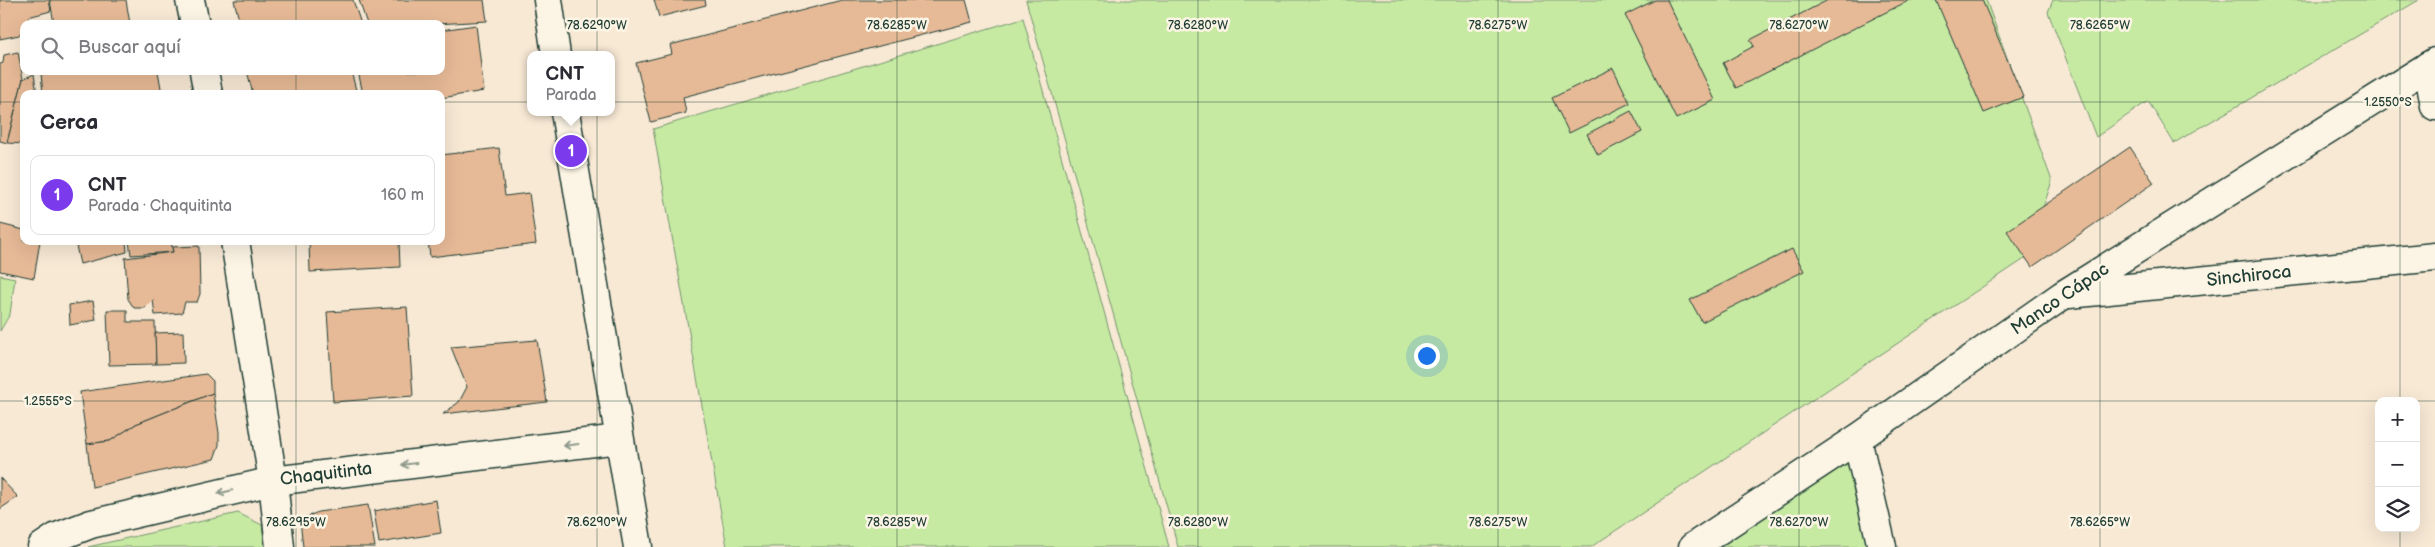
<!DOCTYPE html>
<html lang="es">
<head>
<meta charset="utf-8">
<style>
	body { margin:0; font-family:"Balsamiq Sans",sans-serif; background:#f2f2f3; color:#2b2b33 }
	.controls { position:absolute; right:15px; bottom:15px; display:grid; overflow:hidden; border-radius:10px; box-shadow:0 5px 20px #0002 }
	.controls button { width:45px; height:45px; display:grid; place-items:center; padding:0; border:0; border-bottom:1px solid #e1e1e2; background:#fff; color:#2b2b33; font:25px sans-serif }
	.you { position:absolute; left:1426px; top:355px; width:18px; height:18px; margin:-12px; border:4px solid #fff; border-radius:50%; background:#1a73e8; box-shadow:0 0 0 8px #1a73e833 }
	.badge { display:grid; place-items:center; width:32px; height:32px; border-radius:50%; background:#7c3aed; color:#fff; font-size:16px; font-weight:700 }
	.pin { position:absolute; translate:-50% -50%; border:2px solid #fff; box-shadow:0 1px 5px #0006 }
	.popup { position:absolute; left:527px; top:51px; width:88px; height:65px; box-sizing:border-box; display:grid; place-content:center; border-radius:10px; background:#fff; filter:drop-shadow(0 1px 4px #0005); font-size:16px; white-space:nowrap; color:#7c7c81 }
	.popup b { font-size:19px; color:#2b2b33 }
	.popup::after { content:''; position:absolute; left:50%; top:100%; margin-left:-10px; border:10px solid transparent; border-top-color:#fff }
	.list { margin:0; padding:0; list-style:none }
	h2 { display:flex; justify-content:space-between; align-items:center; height:65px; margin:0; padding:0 20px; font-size:21px }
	h2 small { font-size:16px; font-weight:400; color:#7c7c81 }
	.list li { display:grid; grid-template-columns:32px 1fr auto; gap:15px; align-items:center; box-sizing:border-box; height:80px; margin:0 10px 10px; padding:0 10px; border:1px solid #e1e1e2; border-radius:10px }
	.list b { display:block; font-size:19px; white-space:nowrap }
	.list p { margin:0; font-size:16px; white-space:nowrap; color:#7c7c81 }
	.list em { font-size:16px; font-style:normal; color:#7c7c81 }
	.icon { flex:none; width:28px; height:28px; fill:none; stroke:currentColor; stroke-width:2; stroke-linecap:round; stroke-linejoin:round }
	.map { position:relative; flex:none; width:2435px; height:547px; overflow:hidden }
	.search { position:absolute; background:#fff; box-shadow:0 5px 20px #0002; left:20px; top:20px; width:425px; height:55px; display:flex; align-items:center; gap:12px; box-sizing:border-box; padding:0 18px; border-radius:10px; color:#7c7c81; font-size:19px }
	.panel { position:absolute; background:#fff; box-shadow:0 5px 20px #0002; left:20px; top:90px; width:425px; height:155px; border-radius:10px }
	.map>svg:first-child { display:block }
	.green { fill:#c7eaa3; stroke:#73946c }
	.building { fill:#e7ba97; stroke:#1f3d34 }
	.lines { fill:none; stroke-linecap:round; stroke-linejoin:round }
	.minor-casing { stroke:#1f3d34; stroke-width:31 }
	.minor { stroke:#fcf5e5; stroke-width:28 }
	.oneway { stroke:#8e998c }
	.ticks { fill:none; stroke:#1f3d34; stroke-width:1; stroke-opacity:0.45 }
	.labels { text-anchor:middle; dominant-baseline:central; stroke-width:5; stroke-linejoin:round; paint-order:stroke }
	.street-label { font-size:18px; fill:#1f3d34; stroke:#fcf5e5 }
	.ticks-label { font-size:12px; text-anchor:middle; fill:#1f3d34; stroke:#fcf5e5; stroke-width:5; stroke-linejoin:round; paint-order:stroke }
</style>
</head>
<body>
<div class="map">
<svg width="2435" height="547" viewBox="0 0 2435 547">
	<rect width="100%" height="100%" fill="#f8e9d5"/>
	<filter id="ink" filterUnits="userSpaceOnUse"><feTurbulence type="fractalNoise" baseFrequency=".02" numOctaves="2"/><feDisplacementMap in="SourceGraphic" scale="10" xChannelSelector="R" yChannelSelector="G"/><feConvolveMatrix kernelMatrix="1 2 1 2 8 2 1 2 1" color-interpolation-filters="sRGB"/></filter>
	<g filter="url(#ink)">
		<g class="green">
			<polygon points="1026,0 1986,0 2052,181 2026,258 1591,547 1178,547"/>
			<polygon points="2053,0 2419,0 2174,143 2148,101 2096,137 2048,12"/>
			<polygon points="1023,18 1169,547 727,547 653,129"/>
			<polygon points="0,275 15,278 10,314 0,331"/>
			<polygon points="1850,452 1871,547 1708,547"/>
			<polygon points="238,513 262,525 265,547 88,547"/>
		</g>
		<g class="building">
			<polygon points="0,0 49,0 51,11 28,17 29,24 24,24 24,34 0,39"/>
			<polygon points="50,0 126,0 130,24 54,24"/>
			<polygon points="234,0 353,0 361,24 240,24"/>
			<polygon points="359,0 484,0 487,21 436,24 367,24"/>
			<polygon points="654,0 705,0 706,5 659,17"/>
			<polygon points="842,0 966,0 972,22 683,97 686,113 651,122 636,63 672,54 670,45"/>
			<polygon points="1655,0 1667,0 1715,100 1676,119 1625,15"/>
			<polygon points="1828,0 1910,0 1736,88 1723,63 1754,46 1750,40"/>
			<polygon points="1936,0 1982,0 2023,97 1984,113"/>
			<polygon points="476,25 484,91 441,98 441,94 363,94 358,71 441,71 441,30"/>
			<polygon points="18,52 23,79 7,143 0,141 0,64 3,63 4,55"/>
			<polygon points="1613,68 1630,103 1569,133 1552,98"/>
			<polygon points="59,71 158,71 162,94 43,94 41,74"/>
			<polygon points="247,71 351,71 357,94 253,94"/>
			<polygon points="34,74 37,94 24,94 24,144 7,143 23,79"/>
			<polygon points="1631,111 1642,132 1598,155 1587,134"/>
			<polygon points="2130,147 2154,183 2032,267 2007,231"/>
			<polygon points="499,148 505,196 529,193 536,244 430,257 428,241 441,241 441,201 443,201 441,155"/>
			<polygon points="0,224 24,230 24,241 40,241 34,278 0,271"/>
			<polygon points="75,241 126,241 127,252 80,264"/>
			<polygon points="129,241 171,241 173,252 131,255"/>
			<polygon points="309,241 399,241 400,267 310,272"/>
			<polygon points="199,246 200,294 197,302 185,302 182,313 155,315 153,300 145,308 134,308 128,299 125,258 173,252 172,247"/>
			<polygon points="1792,249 1804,271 1702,322 1690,300"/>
			<polygon points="93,301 96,320 70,325 69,305"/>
			<polygon points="407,307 413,396 333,402 327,312"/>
			<polygon points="107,310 127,310 127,322 155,322 156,364 109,365"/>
			<polygon points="183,332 184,363 156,364 155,333"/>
			<polygon points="537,340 547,402 443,414 459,402 467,387 451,347"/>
			<polygon points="206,374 213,381 213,393 136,424 110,441 87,444 80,392"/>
			<polygon points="213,393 219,433 219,445 214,459 92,487 87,444 110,441 136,424"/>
			<polygon points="0,478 18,497 0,509"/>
			<polygon points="436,500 441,533 379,543 374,511"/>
			<polygon points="368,505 375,547 303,547 300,520 318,512"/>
		</g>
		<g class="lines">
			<g class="minor-casing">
				<g id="minor">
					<polyline points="190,0 195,24"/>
					<polyline points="548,0 556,55"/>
					<polyline points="2428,66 2435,106"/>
					<polyline points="204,71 208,94"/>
					<polyline points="565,112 638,547"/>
					<polyline points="235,241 273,481 280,547"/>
					<polyline points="2069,294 2435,257"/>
					<polyline points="1857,439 1882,547"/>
					<polyline points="42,547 57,537 91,524 273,481 619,439"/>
					<polyline points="1693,547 1857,439 2063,295 2435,62"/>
				</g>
			</g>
			<use href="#minor" class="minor"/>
		</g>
		<defs><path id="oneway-shaft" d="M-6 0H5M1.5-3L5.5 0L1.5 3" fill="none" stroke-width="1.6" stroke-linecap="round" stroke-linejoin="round" transform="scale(1.25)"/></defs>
		<g class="oneway">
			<use href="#oneway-shaft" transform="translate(571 445) rotate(173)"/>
			<use href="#oneway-shaft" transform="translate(409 464) rotate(173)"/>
			<use href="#oneway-shaft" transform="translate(225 492) rotate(166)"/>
		</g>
	</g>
	<path class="ticks" d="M296,0v24M597,0v547M897,0v547M1198,0v547M1498,0v547M1799,0v547M2100,0v547M2400,0v401M296,71v23M0,102h24M441,102h1994M296,241v306M0,401h2435M2400,528v19"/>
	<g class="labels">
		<g class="street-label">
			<text transform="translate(2249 276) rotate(-6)">Sinchiroca</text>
			<text transform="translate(2060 299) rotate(-34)">Manco Cápac</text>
			<text transform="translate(326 474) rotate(-7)">Chaquitinta</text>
		</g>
	</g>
	<g class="ticks-label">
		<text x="597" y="29">78.6290°W</text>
		<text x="897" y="29">78.6285°W</text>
		<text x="1198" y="29">78.6280°W</text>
		<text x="1498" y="29">78.6275°W</text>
		<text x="1799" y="29">78.6270°W</text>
		<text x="2100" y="29">78.6265°W</text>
		<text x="2388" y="106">1.2550°S</text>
		<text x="48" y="405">1.2555°S</text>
		<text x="296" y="526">78.6295°W</text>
		<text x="597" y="526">78.6290°W</text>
		<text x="897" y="526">78.6285°W</text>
		<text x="1198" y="526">78.6280°W</text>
		<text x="1498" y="526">78.6275°W</text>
		<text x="1799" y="526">78.6270°W</text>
		<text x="2100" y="526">78.6265°W</text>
	</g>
</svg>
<div class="controls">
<button>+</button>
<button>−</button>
<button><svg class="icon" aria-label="layers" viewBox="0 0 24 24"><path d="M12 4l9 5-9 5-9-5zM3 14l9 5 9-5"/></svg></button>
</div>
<div class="you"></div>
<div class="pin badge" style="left:571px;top:151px">1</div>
<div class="popup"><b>CNT</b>Parada</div>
<div class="search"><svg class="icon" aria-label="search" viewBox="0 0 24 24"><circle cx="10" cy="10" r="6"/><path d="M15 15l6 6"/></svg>Buscar aquí</div>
<section class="panel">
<h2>Cerca<small></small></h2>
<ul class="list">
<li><span class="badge">1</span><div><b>CNT</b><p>Parada · Chaquitinta</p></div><em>160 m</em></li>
</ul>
</section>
</div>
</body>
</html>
